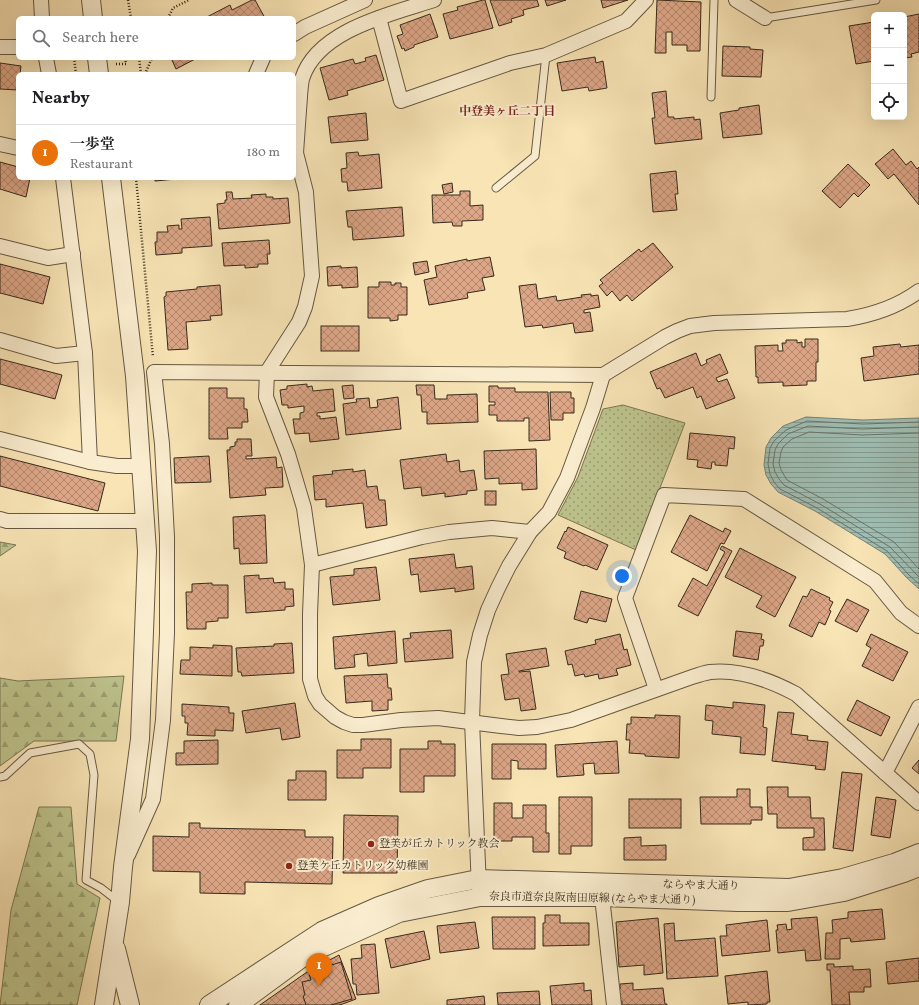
<!DOCTYPE html>
<html lang="en">
<head>
<meta charset="utf-8">
<style>
	body { margin:0; font-family:Vollkorn,"Noto Serif JP",serif; background:#f2f2f2; color:#202124 }
	.controls { position:absolute; right:12px; top:12px; display:grid; overflow:hidden; border-radius:6px; box-shadow:0 4px 16px #0002 }
	.controls button { width:36px; height:36px; display:grid; place-items:center; padding:0; border:0; border-bottom:1px solid #e0e0e0; background:#fff; color:#202124; font:20px sans-serif }
	.you { position:absolute; left:622px; top:576px; width:14px; height:14px; margin:-10px; border:3px solid #fff; border-radius:50%; background:#1a73e8; box-shadow:0 0 0 6px #1a73e833 }
	.badge { display:grid; place-items:center; width:26px; height:26px; border-radius:50%; background:#ea580c; color:#fff; font-size:13px; font-weight:700 }
	.pin { position:absolute; translate:-50% -33px; filter:drop-shadow(0 1px 2px #0008) }
	.pin::after { content:''; position:absolute; top:21px; width:14px; height:12px; background:inherit; clip-path:polygon(0 0,100% 0,50% 100%) }
	.list { margin:0; padding:0; list-style:none }
	h2 { display:flex; justify-content:space-between; align-items:center; height:52px; margin:0; padding:0 16px; font-size:17px }
	h2 small { font-size:13px; font-weight:400; color:#757577 }
	.list li { display:grid; grid-template-columns:26px 1fr auto; gap:12px; align-items:center; box-sizing:border-box; height:56px; padding:0 16px; border-top:1px solid #e0e0e0 }
	.list b { display:block; font-size:15px; white-space:nowrap }
	.list p { margin:0; font-size:13px; white-space:nowrap; color:#757577 }
	.list em { font-size:13px; font-style:normal; color:#757577 }
	.icon { flex:none; width:22px; height:22px; fill:none; stroke:currentColor; stroke-width:2; stroke-linecap:round; stroke-linejoin:round }
	.map { position:relative; flex:none; width:919px; height:1005px; overflow:hidden }
	.search { position:absolute; background:#fff; box-shadow:0 4px 16px #0002; left:16px; top:16px; width:280px; height:44px; display:flex; align-items:center; gap:10px; box-sizing:border-box; padding:0 14px; border-radius:6px; color:#757577; font-size:15px }
	.panel { position:absolute; background:#fff; box-shadow:0 4px 16px #0002; left:16px; top:72px; width:280px; height:108px; border-radius:6px }
	.map>svg:first-child { display:block }
	.grass { fill:url(#grass-dots); stroke:#7a7754 }
	.forest { fill:url(#forest-firs); stroke:#7a7754 }
	.water { fill:url(#water-rules); stroke:#758377 }
	.lines { fill:none; stroke-linecap:round; stroke-linejoin:round }
	.shore { stroke:#6a7468; stroke-width:1 }
	.building { fill:url(#building-cross-hatch); stroke:#362a1b }
	.service-casing { stroke:#665842; stroke-width:9 }
	.minor-casing { stroke:#665842; stroke-width:16 }
	.tertiary-casing { stroke:#665842; stroke-width:20 }
	.path { stroke:#362a1b; stroke-width:2.5; stroke-dasharray:1 2; stroke-linecap:butt }
	.service { stroke:#faedcf; stroke-width:7 }
	.minor { stroke:#faedcf; stroke-width:14 }
	.tertiary { stroke:#faedcf; stroke-width:18 }
	.poi-dot { fill:#8f2418; stroke:#faedcf; stroke-width:1.5 }
	.labels { text-anchor:middle; dominant-baseline:central; stroke-width:4; stroke-linejoin:round; paint-order:stroke }
	.poi-label { font-size:11px; fill:#362a1b; stroke:#faedcf; text-anchor:start }
	.street-label { font-size:11px; fill:#362a1b; stroke:#faedcf }
	.neighbourhood-label { font-size:12px; font-weight:bold; fill:#7a1f14; stroke:#faedcf }
</style>
</head>
<body>
<div class="map">
<svg width="919" height="1005" viewBox="0 0 919 1005">
	<defs>
		<pattern id="grass-dots" width="8" height="8" patternUnits="userSpaceOnUse"><rect width="8" height="8" fill="#bec48d"/><path d="M2 2h.1M6 6h.1" fill="none" stroke="#9b9f72" stroke-width="1.8" stroke-linecap="round"/></pattern>
		<pattern id="forest-firs" width="22" height="20" patternUnits="userSpaceOnUse"><rect width="22" height="20" fill="#bec48d"/><path d="M5 1l3.5 6h-7zM16 11l3.5 6h-7z" fill="#9b9f72"/></pattern>
		<pattern id="water-rules" width="6" height="5" patternUnits="userSpaceOnUse"><rect width="6" height="5" fill="#9fbeb4"/><path d="M0 2.5h6" fill="none" stroke="#829b92"/></pattern>
		<pattern id="building-cross-hatch" width="8" height="8" patternUnits="userSpaceOnUse"><rect width="8" height="8" fill="#dca687"/><path d="M0 0l8 8M0 8l8-8" fill="none" stroke="#b3876e"/></pattern>
	</defs>
	<rect width="100%" height="100%" fill="#f8e4b5"/>
	<filter id="stains"><feTurbulence type="fractalNoise" baseFrequency=".005" numOctaves="4"/><feColorMatrix values="0 0 0 0 .2 0 0 0 0 .09 0 0 0 0 .02 0 0 0 .5 -.17"/></filter>
	<radialGradient id="worn" r=".72"><stop offset=".6" stop-color="#630" stop-opacity="0"/><stop offset="1" stop-color="#630" stop-opacity=".3"/></radialGradient>
	<polygon class="grass" points="623,405 685,423 636,550 558,515 578,477 603,409"/>
	<g class="forest">
		<polygon points="0,542 16,545 0,556"/>
		<polygon points="124,676 116,741 34,741 0,766 0,678 18,681"/>
		<polygon points="39,807 71,807 77,884 100,898 77,1005 0,1005 11,910"/>
	</g>
	<polygon class="water" points="806,417 863,420 919,418 919,589 906,577 885,554 815,511 778,492 771,484 766,475 764,465 766,447 771,438 783,426"/>
	<g class="lines">
		<g class="shore">
			<polyline points="919,422 863,424 807,421 786,430 774,441 770,448 768,464 770,474 774,482 780,489 817,508 887,551 909,575 919,584"/>
			<polyline points="919,427 862,429 808,426 788,434 778,444 775,450 773,464 775,472 779,479 784,485 820,504 890,547 919,577"/>
			<polyline points="919,433 862,435 809,432 792,439 783,447 781,452 779,463 781,470 787,480 823,499 894,542 919,569"/>
		</g>
	</g>
	<g class="building">
		<polygon points="252,0 255,0 265,18 205,18 230,5 232,10"/>
		<polygon points="483,0 485,0 493,28 450,39 443,14 458,10 457,7"/>
		<polygon points="490,0 537,0 539,6 523,10 524,15 511,19 512,22 499,26"/>
		<polygon points="545,0 566,0 547,6"/>
		<polygon points="601,0 628,0 603,8"/>
		<polygon points="657,0 701,2 700,51 687,51 687,45 672,45 672,32 666,32 666,53 655,53"/>
		<polygon points="430,14 438,37 414,45 414,47 405,51 404,48 402,49 397,36 403,34 400,25"/>
		<polygon points="919,14 919,52 911,54 912,57 904,58 904,17"/>
		<polygon points="874,22 874,61 856,64 849,26"/>
		<polygon points="723,46 750,47 750,49 763,50 761,77 722,76"/>
		<polygon points="376,55 384,80 347,91 348,95 329,100 320,68 353,59 355,64 366,61 365,58"/>
		<polygon points="595,57 596,63 603,61 607,88 589,91 588,87 562,91 557,63"/>
		<polygon points="171,58 197,58 176,69"/>
		<polygon points="0,63 21,66 20,74 18,74 18,90 0,89"/>
		<polygon points="666,91 668,117 674,117 674,119 694,117 694,120 700,119 702,139 655,144 652,118 655,118 652,93"/>
		<polygon points="759,105 762,134 723,138 720,113 739,110 739,108"/>
		<polygon points="366,113 368,140 331,143 328,117"/>
		<polygon points="893,149 906,165 911,161 917,169 919,167 919,205 894,174 888,179 875,164"/>
		<polygon points="358,152 359,156 379,154 382,188 348,191 347,182 342,182 341,169 347,168 346,153"/>
		<polygon points="0,162 18,167 18,178 30,178 26,197 0,189"/>
		<polygon points="848,164 870,185 858,197 854,193 840,208 822,191"/>
		<polygon points="676,171 678,194 675,194 677,210 653,212 650,174"/>
		<polygon points="155,178 187,178 155,181"/>
		<polygon points="452,183 453,192 444,194 442,185"/>
		<polygon points="460,191 470,191 470,206 483,205 483,220 462,221 462,226 453,226 452,222 433,223 432,195 460,195"/>
		<polygon points="226,192 232,192 233,199 252,198 251,195 266,194 266,197 273,197 273,199 288,198 290,223 219,229 217,204 225,203 225,200 227,200"/>
		<polygon points="402,207 404,236 353,240 352,227 348,227 346,211"/>
		<polygon points="210,217 212,246 182,248 182,253 156,255 155,242 157,242 157,232 168,232 167,226 179,225 179,229 182,229 181,219"/>
		<polygon points="269,240 270,254 267,254 268,264 258,264 258,267 245,268 245,265 224,266 222,243"/>
		<polygon points="653,243 673,267 632,301 627,295 620,301 612,291 607,296 599,286 603,283 600,280 639,249 641,252"/>
		<polygon points="490,257 494,276 482,278 485,290 467,293 468,298 429,305 424,280 437,277 435,266 467,259 467,261"/>
		<polygon points="427,261 429,272 415,275 413,263"/>
		<polygon points="0,264 50,277 43,304 0,293"/>
		<polygon points="341,266 341,268 357,267 358,287 342,288 342,285 328,286 327,267"/>
		<polygon points="379,282 391,282 391,285 395,285 395,283 401,283 401,287 407,287 407,315 398,315 398,320 390,321 390,318 368,318 368,287 379,287"/>
		<polygon points="536,284 538,299 556,296 557,301 582,297 581,295 591,294 591,296 598,295 600,307 584,310 584,313 590,312 593,331 575,333 573,323 543,328 542,325 525,327 519,286"/>
		<polygon points="220,285 222,315 210,316 211,320 186,322 188,349 168,350 164,297 166,296 166,292 197,289 197,287"/>
		<rect x="321" y="326" width="38" height="25"/>
		<polygon points="805,339 818,339 818,362 816,362 816,381 807,381 807,385 783,386 783,382 758,383 758,377 756,377 755,346 778,345 778,351 783,351 782,343 786,343 786,340 797,340 797,343 802,342 802,347 805,347"/>
		<polygon points="900,344 901,347 919,345 919,374 864,381 861,358 874,356 873,347"/>
		<polygon points="696,353 701,366 707,363 706,360 720,354 728,373 716,378 718,382 727,379 735,398 706,409 701,396 697,398 693,387 665,398 660,388 657,389 650,372"/>
		<polygon points="0,359 62,375 55,399 0,384"/>
		<polygon points="307,384 307,387 312,386 313,391 333,389 335,411 317,413 317,416 320,416 320,419 336,417 339,439 310,442 309,433 295,434 293,419 300,419 300,413 304,412 304,406 288,408 288,405 282,405 280,390 287,389 287,386"/>
		<polygon points="353,385 354,398 344,399 342,386"/>
		<polygon points="416,385 434,385 435,399 447,399 447,395 477,394 478,422 427,424 427,412 422,412 421,395 417,395"/>
		<polygon points="489,386 498,386 498,388 515,388 515,392 548,392 550,440 529,441 529,418 524,418 524,421 497,421 497,415 489,415 489,405 495,405 495,402 489,402"/>
		<polygon points="209,388 227,388 227,398 244,398 244,409 247,409 248,422 242,422 242,428 227,428 228,439 209,439"/>
		<polygon points="550,392 571,392 571,398 574,398 574,413 563,413 563,420 551,420"/>
		<polygon points="398,397 401,429 346,435 343,404 357,402 356,399 369,398 370,408 378,407 377,400"/>
		<polygon points="690,433 735,437 734,449 729,448 727,466 715,465 715,462 712,462 711,469 697,467 698,460 687,459"/>
		<polygon points="237,439 251,439 252,456 246,456 246,459 276,457 277,468 282,467 283,487 265,488 266,495 230,498 227,450 230,450 230,447 235,446 235,442 237,442"/>
		<polygon points="536,449 537,489 522,490 522,483 499,484 499,478 485,479 484,451"/>
		<polygon points="446,454 447,462 459,460 460,472 474,470 477,490 467,491 467,494 445,497 445,493 422,496 421,487 404,489 400,460"/>
		<polygon points="0,456 105,483 98,511 0,486"/>
		<polygon points="209,456 211,482 175,483 174,458"/>
		<polygon points="353,469 353,472 365,470 367,487 377,486 379,500 385,500 387,525 366,528 363,503 326,507 326,499 315,500 313,476 333,474 332,471"/>
		<rect x="485" y="491" width="11" height="14"/>
		<polygon points="265,515 267,563 240,564 239,548 234,549 233,517"/>
		<polygon points="690,515 723,532 725,528 731,531 724,544 721,543 707,571 671,552"/>
		<polygon points="568,527 608,545 597,570 585,565 584,566 564,558 566,552 557,548 565,531 566,532"/>
		<polygon points="722,546 732,551 698,616 678,606 693,578 707,586 725,552 720,549"/>
		<polygon points="740,548 796,577 775,617 756,607 762,596 725,577"/>
		<polygon points="454,554 456,568 472,566 474,589 455,592 455,588 420,592 418,574 411,575 409,559"/>
		<polygon points="376,567 380,600 333,605 330,577 354,575 354,569"/>
		<polygon points="259,575 259,579 273,578 274,583 285,582 285,589 293,589 294,606 285,607 285,610 246,613 244,576"/>
		<polygon points="212,583 212,585 228,585 228,618 218,618 218,621 206,622 206,629 187,629 186,592 192,592 192,584"/>
		<polygon points="811,589 830,598 829,600 833,602 829,610 831,611 825,625 819,622 812,637 789,626 803,596 807,597"/>
		<polygon points="581,591 612,599 606,622 589,618 587,623 574,619"/>
		<polygon points="847,599 869,610 857,632 835,621"/>
		<polygon points="451,630 453,658 405,662 403,639 411,638 410,633"/>
		<polygon points="395,631 397,663 368,666 367,653 354,655 355,667 335,669 333,637"/>
		<polygon points="736,631 762,634 761,639 764,640 763,646 760,646 758,660 733,656"/>
		<polygon points="620,634 624,650 627,649 631,665 616,669 618,675 599,679 598,674 585,677 584,674 575,676 572,664 568,665 565,651 596,644 595,640"/>
		<polygon points="871,634 908,652 893,681 862,666 871,648 866,645"/>
		<polygon points="292,643 294,673 242,676 241,672 238,672 236,648 274,646 274,644"/>
		<polygon points="213,645 232,646 232,676 180,674 181,660 190,660 190,647 213,648"/>
		<polygon points="546,648 549,666 519,671 519,672 530,671 536,709 521,711 519,698 505,700 501,675 509,674 506,654"/>
		<polygon points="387,674 388,688 391,688 392,700 388,700 388,710 372,711 372,701 346,703 344,676"/>
		<polygon points="857,700 890,717 881,736 847,720"/>
		<polygon points="733,702 765,705 763,727 767,728 765,755 740,753 741,737 712,734 713,721 705,720 706,705 733,708"/>
		<polygon points="295,703 300,737 282,740 280,728 246,733 242,711"/>
		<polygon points="182,704 229,707 229,713 234,713 233,731 215,730 215,736 187,735 188,723 185,723 185,716 182,716"/>
		<polygon points="778,712 794,713 791,734 808,736 807,740 828,742 825,770 815,769 816,766 772,761"/>
		<polygon points="655,715 680,716 679,758 645,756 645,754 629,753 630,740 626,740 627,724 631,724 631,717 655,718"/>
		<polygon points="361,739 391,739 391,768 363,768 363,778 337,778 337,750 361,750"/>
		<polygon points="218,740 218,764 176,765 176,753 184,753 184,741"/>
		<polygon points="428,741 441,741 441,744 455,744 455,776 424,776 424,792 400,792 400,749 428,749"/>
		<polygon points="617,741 619,773 595,774 594,763 583,764 584,775 557,777 555,745"/>
		<polygon points="492,744 546,744 546,769 518,769 518,761 511,760 511,779 492,779"/>
		<polygon points="919,760 919,774 912,768"/>
		<polygon points="296,771 326,771 326,800 288,800 288,780 296,780"/>
		<polygon points="842,772 862,774 853,851 833,848"/>
		<polygon points="767,787 788,787 788,797 810,797 811,818 824,818 825,850 803,850 803,838 814,837 814,828 777,828 777,814 768,814"/>
		<polygon points="737,789 750,789 750,807 762,807 762,820 751,820 751,824 701,824 700,797 737,797"/>
		<polygon points="559,797 592,797 592,846 571,846 571,854 559,854"/>
		<polygon points="876,797 896,800 890,838 871,835"/>
		<rect x="629" y="799" width="52" height="29"/>
		<polygon points="494,803 512,803 512,818 523,818 523,805 546,805 546,833 549,833 549,852 533,852 533,837 512,837 512,841 494,841"/>
		<polygon points="344,815 398,816 397,873 343,873"/>
		<polygon points="189,823 200,823 200,828 305,830 305,837 333,837 332,884 245,882 245,894 200,893 200,872 153,871 153,836 189,837"/>
		<polygon points="641,837 641,846 666,845 666,860 624,860 624,838"/>
		<polygon points="882,909 885,939 851,942 850,938 840,939 840,959 825,959 826,933 833,933 832,920 848,918 848,912"/>
		<polygon points="545,915 560,915 560,923 589,923 589,945 543,946 543,923 545,923"/>
		<polygon points="492,917 535,917 535,949 493,949"/>
		<polygon points="817,917 821,960 806,961 805,950 778,953 776,930 778,930 777,925 786,924 787,930 792,929 791,919"/>
		<polygon points="658,918 663,973 644,975 644,965 619,967 616,922"/>
		<polygon points="767,920 770,951 722,956 720,936 727,936 726,925"/>
		<polygon points="475,922 479,948 440,953 437,926"/>
		<polygon points="674,923 675,941 715,938 718,976 667,979 664,924"/>
		<polygon points="424,931 430,959 391,968 385,939"/>
		<polygon points="375,944 379,993 357,995 356,984 353,984 351,959 362,958 361,945"/>
		<polygon points="339,955 356,999 340,1005 260,1005 307,972"/>
		<polygon points="919,958 919,981 888,984 886,962"/>
		<polygon points="341,962 352,999 331,1005 306,1005 303,996 305,995 302,982 311,980 309,974 320,971 319,969"/>
		<polygon points="827,964 834,964 834,967 853,966 853,970 870,969 871,987 864,987 864,992 849,992 850,1005 832,1005 830,970 827,970"/>
		<polygon points="767,971 770,1002 767,1002 767,1004 748,1005 748,1002 728,1004 725,976"/>
		<polygon points="584,983 584,991 591,990 592,1005 552,1005 550,986"/>
		<polygon points="633,983 633,990 663,988 665,1004 667,1004 667,1005 622,1005 622,1001 619,1001 618,989 620,989 620,984"/>
		<polygon points="539,991 540,1005 498,1005 497,993"/>
		<polygon points="484,996 485,1005 447,1005 447,1000"/>
	</g>
	<g class="lines">
		<g class="service-casing">
			<g id="service">
				<polyline points="765,18 876,0"/>
				<polyline points="711,97 714,0"/>
				<polyline points="496,188 535,156 546,55"/>
				<polyline points="0,777 5,776 30,753 79,744 90,754 94,775 86,880 101,888 119,902"/>
			</g>
		</g>
		<g class="minor-casing">
			<g id="minor">
				<polyline points="41,0 42,18"/>
				<polyline points="736,0 765,18"/>
				<polyline points="379,18 401,101 510,63 546,55 626,21 646,0"/>
				<polyline points="294,34 305,27 365,0"/>
				<polyline points="0,47 18,47"/>
				<polyline points="46,58 49,74"/>
				<polyline points="256,74 263,58"/>
				<polyline points="0,144 18,148"/>
				<path d="M294,150l2,3 10,39 6,84 -7,31 -6,15 -32,50 -1,25 22,57 16,54 8,57 -2,49v65l5,17 5,8 15,13 9,5 9,3h10l38,-5 37,-2 63,8 18,2 18,-1 34,-7 121,-43c6,-2 12,-4 18,-5 30,-3 60,8 86,22l123,109"/>
				<path d="M296,153c1,-15 2,-29 3,-43 1,-10 1,-21 3,-31 15,-49 89,-65 132,-79"/>
				<polyline points="63,178 85,353 90,462"/>
				<polyline points="0,246 48,258 73,254"/>
				<polyline points="0,340 56,356 85,353"/>
				<polyline points="0,439 90,462 117,466 141,466"/>
				<polyline points="0,519 7,521 145,521"/>
				<polyline points="312,565 422,537 449,532 492,528 530,532"/>
				<polyline points="656,689 625,598 664,495 744,499 875,581 901,613 919,626"/>
				<polyline points="885,773 919,707"/>
				<path d="M128,855l25,-56 10,-79 4,-87v-96l-5,-93 -8,-72 449,3 62,-38 12,-6 13,-5 24,-3 133,-4c26,-4 50,-12 72,-28"/>
				<polyline points="479,888 472,721 474,662 480,635 488,610 498,588 509,566 530,532 549,512 567,478 593,408 603,375"/>
				<polyline points="601,888 614,1005"/>
			</g>
		</g>
		<g class="tertiary-casing">
			<g id="tertiary">
				<polyline points="91,0 93,18"/>
				<polyline points="97,58 99,74"/>
				<polyline points="116,949 130,1005"/>
				<polyline points="104,1005 120,902 123,867 140,739 147,551 135,376 111,178"/>
				<polyline points="209,1005 322,931 379,906 428,889 478,879 789,888 843,878 894,863 919,853"/>
				<polyline points="238,1005 306,955 399,913 480,897 602,897 738,902 788,902 844,892 904,873 919,867"/>
			</g>
		</g>
		<g class="path">
			<polyline points="128,0 131,18"/>
			<polyline points="168,18 173,8 189,0"/>
			<polyline points="74,58 76,74"/>
			<polyline points="139,58 141,74"/>
			<polyline points="116,64 126,64 125,58"/>
			<polyline points="145,74 152,58"/>
			<polyline points="136,178 153,357"/>
		</g>
		<use href="#service" class="service"/>
		<use href="#minor" class="minor"/>
		<use href="#tertiary" class="tertiary"/>
	</g>
	<g class="poi-dot">
		<circle cx="371" cy="844" r="4"/>
		<circle cx="289" cy="866" r="4"/>
	</g>
	<g class="labels">
		<g class="poi-label">
			<text x="379" y="844">登美が丘カトリック教会</text>
			<text x="297" y="866">登美ケ丘カトリック幼稚園</text>
		</g>
		<g class="street-label">
			<text transform="translate(701 886) rotate(1)">ならやま大通り</text>
			<text transform="translate(592 899) rotate(1)">奈良市道奈良阪南田原線 (ならやま大通り)</text>
		</g>
		<g class="neighbourhood-label">
			<text x="507" y="112">中登美ヶ丘二丁目</text>
		</g>
	</g>
	<rect width="100%" height="100%" filter="url(#stains)"/>
	<rect width="100%" height="100%" fill="url(#worn)"/>
</svg>
<div class="controls">
<button>+</button>
<button>−</button>
<button><svg class="icon" aria-label="locate" viewBox="0 0 24 24"><circle cx="12" cy="12" r="6"/><path d="M12 2v4M12 18v4M2 12h4M18 12h4"/></svg></button>
</div>
<div class="you"></div>
<div class="pin badge" style="left:319px;top:986px;background:#e8710a">1</div>
<div class="search"><svg class="icon" aria-label="search" viewBox="0 0 24 24"><circle cx="10" cy="10" r="6"/><path d="M15 15l6 6"/></svg>Search here</div>
<section class="panel">
<h2>Nearby<small></small></h2>
<ul class="list">
<li><span class="badge" style="background:#e8710a">1</span><div><b>一歩堂</b><p>Restaurant</p></div><em>180 m</em></li>
</ul>
</section>
</div>
</body>
</html>
